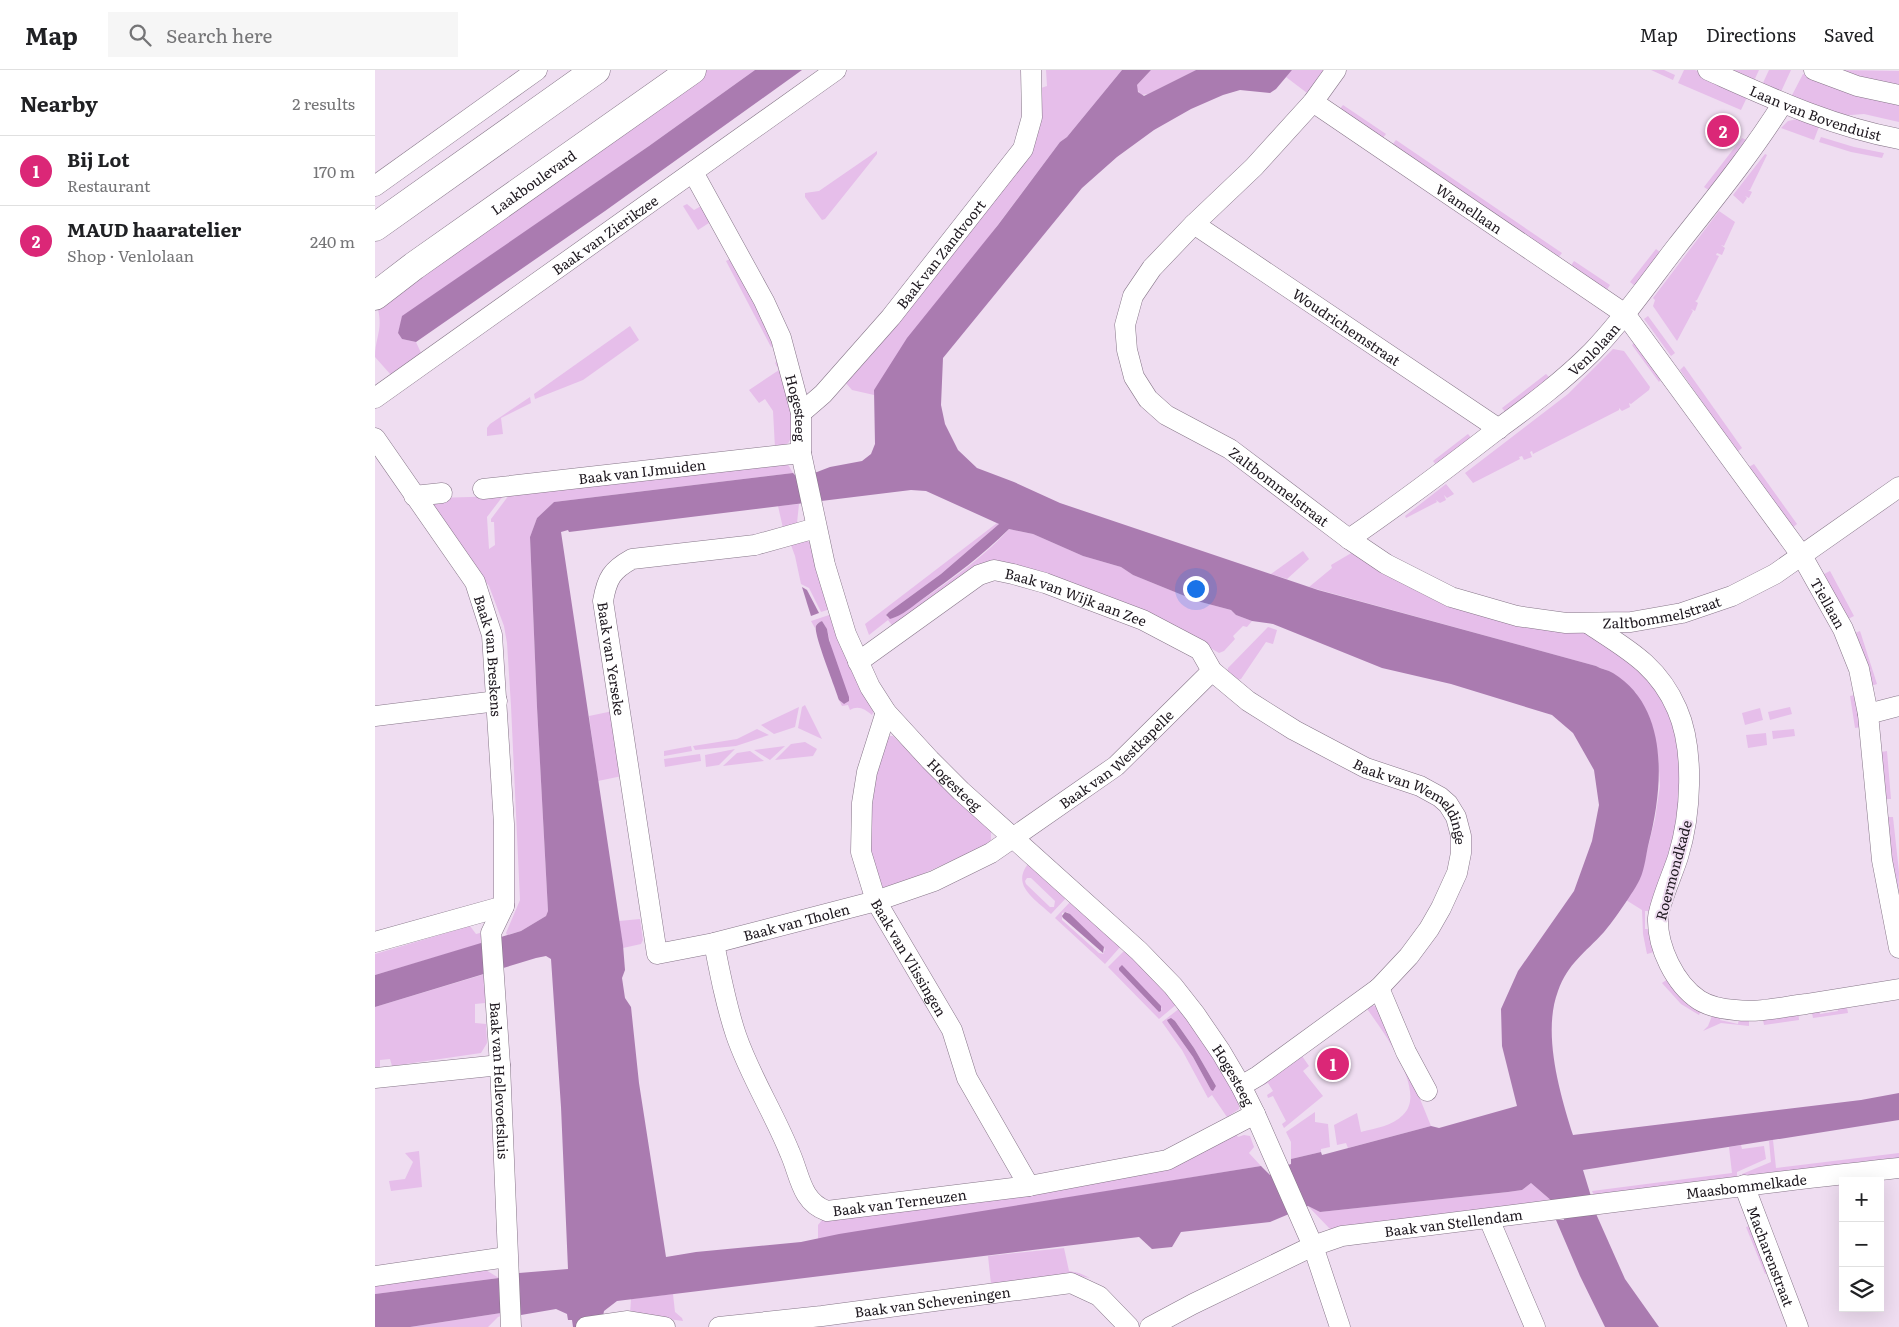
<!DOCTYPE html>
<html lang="en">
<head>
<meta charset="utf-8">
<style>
	body { margin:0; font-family:Literata,serif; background:#f6f6f6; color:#202124 }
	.controls { position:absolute; right:15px; bottom:15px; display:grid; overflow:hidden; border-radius:0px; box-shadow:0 5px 20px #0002 }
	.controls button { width:45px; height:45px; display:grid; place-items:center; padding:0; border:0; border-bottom:1px solid #e0e0e0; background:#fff; color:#202124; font:25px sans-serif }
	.you { position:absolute; left:820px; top:518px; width:18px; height:18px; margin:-12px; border:4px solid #fff; border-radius:50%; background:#1a73e8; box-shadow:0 0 0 8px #1a73e833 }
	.badge { display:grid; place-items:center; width:32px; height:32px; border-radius:50%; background:#db2777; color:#fff; font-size:16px; font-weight:700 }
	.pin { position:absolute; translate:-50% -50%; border:2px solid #fff; box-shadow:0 1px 5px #0006 }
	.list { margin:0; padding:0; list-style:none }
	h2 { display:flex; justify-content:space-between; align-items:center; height:65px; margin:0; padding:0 20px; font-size:21px }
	h2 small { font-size:16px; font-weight:400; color:#757577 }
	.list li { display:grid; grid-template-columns:32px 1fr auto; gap:15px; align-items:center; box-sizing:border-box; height:70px; padding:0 20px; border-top:1px solid #e0e0e0 }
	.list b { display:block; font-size:19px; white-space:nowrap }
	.list p { margin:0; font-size:16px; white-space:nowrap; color:#757577 }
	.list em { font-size:16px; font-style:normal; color:#757577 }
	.icon { flex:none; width:28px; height:28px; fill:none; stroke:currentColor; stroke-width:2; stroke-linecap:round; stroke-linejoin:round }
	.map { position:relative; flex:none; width:1524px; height:1257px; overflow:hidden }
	header { display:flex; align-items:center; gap:30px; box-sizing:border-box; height:70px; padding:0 25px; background:#fff; border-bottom:1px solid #e0e0e0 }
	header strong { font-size:24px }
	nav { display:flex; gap:28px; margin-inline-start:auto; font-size:18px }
	.search { width:350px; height:45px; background:#f6f6f6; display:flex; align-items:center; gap:12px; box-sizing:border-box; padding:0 18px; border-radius:0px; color:#757577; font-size:19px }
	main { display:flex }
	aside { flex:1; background:#fff }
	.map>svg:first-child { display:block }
	.green { fill:#e6beea; fill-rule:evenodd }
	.water { fill:#aa7bb0; fill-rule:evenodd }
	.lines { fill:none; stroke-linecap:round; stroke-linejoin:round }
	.minor-casing { stroke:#867688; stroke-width:21 }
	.secondary-casing { stroke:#867688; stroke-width:29 }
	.minor { stroke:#fff; stroke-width:20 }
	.secondary { stroke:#fff; stroke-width:28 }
	.labels { text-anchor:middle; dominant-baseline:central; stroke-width:4; stroke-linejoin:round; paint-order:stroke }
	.street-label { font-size:14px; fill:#1e181f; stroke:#efddf1 }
</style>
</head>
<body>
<header>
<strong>Map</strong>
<div class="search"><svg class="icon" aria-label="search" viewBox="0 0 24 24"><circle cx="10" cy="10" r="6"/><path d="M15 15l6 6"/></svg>Search here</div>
<nav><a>Map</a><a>Directions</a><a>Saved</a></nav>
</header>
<main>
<aside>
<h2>Nearby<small>2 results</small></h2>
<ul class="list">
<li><span class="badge">1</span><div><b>Bij Lot</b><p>Restaurant</p></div><em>170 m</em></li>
<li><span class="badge">2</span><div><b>MAUD haaratelier</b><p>Shop · Venlolaan</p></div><em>240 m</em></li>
</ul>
</aside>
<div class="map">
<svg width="1524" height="1257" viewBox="0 0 1524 1257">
	<rect width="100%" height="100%" fill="#efddf1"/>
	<g class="green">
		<path d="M332,0h48l-106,76 -246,170 -5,17 4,6 14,3 6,13 -31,20 -16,-18c0,-20 8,-26 3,-48z"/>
		<polygon points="671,0 747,0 692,67 685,72 499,320 499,325 477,320 469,311 632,114 666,18 672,16"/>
		<polygon points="776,0 821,0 773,24 766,25 761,18 762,15"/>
		<polygon points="917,0 956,0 936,26 911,7"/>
		<polygon points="1276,0 1289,0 1300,5 1298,10"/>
		<polygon points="1309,0 1320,0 1368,22 1373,25 1366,40 1303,13"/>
		<polygon points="1348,0 1384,0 1378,13"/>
		<polygon points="1394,0 1416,0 1404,26 1386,17"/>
		<polygon points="1459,0 1524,1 1524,19"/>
		<polygon points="1428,4 1462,16 1524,32 1524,52 1489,44 1463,46 1415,29"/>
		<polygon points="968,35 1011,64 1007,69 964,40"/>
		<polygon points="1427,48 1445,54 1439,70 1406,58 1413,51"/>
		<polygon points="1446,67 1479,77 1509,83 1507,88 1476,82 1444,72"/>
		<polygon points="1367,68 1374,71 1335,121 1329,117"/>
		<polygon points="1021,70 1187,183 1183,188 1017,75"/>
		<polygon points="502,81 502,84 450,149 447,150 430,127 430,123 444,121"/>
		<polygon points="1390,84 1392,85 1375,120 1373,120 1377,122 1374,128 1370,126 1372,128 1368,134 1358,125"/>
		<polygon points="312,134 319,140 328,135 337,151 323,160 308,136"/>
		<polygon points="1344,141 1360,152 1349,176 1346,175 1350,178 1347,185 1342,183 1341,185 1344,186 1322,230 1320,231 1323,233 1320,241 1316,239 1318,241 1302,271 1278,236 1280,230 1278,228"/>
		<polygon points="1281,179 1286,183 1260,216 1255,212"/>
		<polygon points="357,188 400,274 396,277 351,191"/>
		<polygon points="1199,191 1235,215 1231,221 1195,197"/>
		<polygon points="1273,246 1300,283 1296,286 1269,249"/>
		<polygon points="255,256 264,270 208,310 160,329 159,324"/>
		<polygon points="1262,271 1288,306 1284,312 1257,275"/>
		<polygon points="1238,279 1249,281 1275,317 1274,320 1256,334 1254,333 1255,337 1247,341 1244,338 1244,340 1158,384 1157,381 1155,382 1157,387 1149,390 1147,386 1144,387 1145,389 1098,413 1090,403 1193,324"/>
		<path d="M405,290c3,15 18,69 9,82 -3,4 -9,5 -14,6l-2,-37 -8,-12 -6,4 -10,-13 30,-20 -4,-7z"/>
		<polygon points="1309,296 1367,378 1362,382 1305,300"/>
		<polygon points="1171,304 1175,308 1131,343 1127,338"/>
		<polygon points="155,327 156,333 126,348 128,364 112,366 112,358 115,354"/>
		<polygon points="1093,364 1097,369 1062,396 1058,391"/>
		<polygon points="411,391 418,403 179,432 162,448 155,467 162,637 173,841 171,846 146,861 132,865 131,863 145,830 136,636 132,573 129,556 114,516 55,437 62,428 128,426 112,447 114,479 120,475 119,452 116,452 116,449 134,425"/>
		<polygon points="1379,394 1422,454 1417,458 1374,397"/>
		<polygon points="1071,414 1079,424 1072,428 1069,425 1071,430 1065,433 1061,430 1062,432 1031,448 1030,446"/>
		<polygon points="424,434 422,453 408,458 403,436"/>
		<path d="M622,453l2,1 -58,50 -52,38 -3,3 2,3h6c37,-24 87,-57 115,-89l24,5 50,22 38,11 12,8 64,26 34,9 5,5 16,6 -5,6 -4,-1 -10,10 2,3 -11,12 -5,2 -38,-22 -186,-68 -101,65 -6,-8 -19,15 -4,-11z"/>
		<polygon points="432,470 439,477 455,539 446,542 434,518 426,514 420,486 416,475"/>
		<polygon points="928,481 934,489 912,509 896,504"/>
		<polygon points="978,482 1010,500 1212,563 1267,599 1295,639 1306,695 1302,761 1278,841 1270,841 1270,859 1278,859 1283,881 1272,884 1268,864 1267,840 1251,830 1265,809 1280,749 1285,716 1283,684 1277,655 1261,623 1238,603 1221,596 934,517 957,498 956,495"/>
		<polygon points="1455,501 1479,546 1473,549 1449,504"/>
		<path d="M457,544l43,94 -3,7c-7,-6 -14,-10 -22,-5l-2,-5 -6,1 -3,-6 5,4 -17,-75 -5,-8 -5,3 -2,4 -4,-7z"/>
		<polygon points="893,557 902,560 898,574 891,572 866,609 862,610 852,602 853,598"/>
		<polygon points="1485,561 1502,614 1496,616 1480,563"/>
		<polygon points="1480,625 1486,657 1480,658 1475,626"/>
		<polygon points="430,635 447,669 423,658 427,637"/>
		<polygon points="424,637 420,657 399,664 386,655"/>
		<polygon points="1415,637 1417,644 1395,650 1393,642"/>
		<polygon points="1385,638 1388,650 1370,655 1367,643"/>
		<polygon points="238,641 247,706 223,711 214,646"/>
		<polygon points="382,659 394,665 361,676 320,680 318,676 362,669"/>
		<polygon points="1419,659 1420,666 1398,669 1397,661"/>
		<polygon points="1391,663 1392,675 1373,678 1371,665"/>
		<polygon points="513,666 518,666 616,760 616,770 612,775 512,820 504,815 496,783 496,746 501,705"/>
		<polygon points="430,672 442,679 438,686 400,690 416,674"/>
		<polygon points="316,676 317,681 289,686 289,681"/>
		<polygon points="410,676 395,690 379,680"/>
		<polygon points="360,679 344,695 331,697 330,685"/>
		<polygon points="375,681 389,691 348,696 362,683"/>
		<polygon points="1512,681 1516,729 1510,729 1506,682"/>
		<polygon points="325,684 326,691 290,697 289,689"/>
		<polygon points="1512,747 1518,747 1524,802 1523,840"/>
		<path d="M654,793l38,34 -16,17c-16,-15 -41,-29 -22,-51zM652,808h4l24,23 -1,6h-4l-24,-23 -1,-3z"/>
		<path d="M696,831l50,45 -16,18 -50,-46zM692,842l37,35 1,3 -2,3 1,1 -5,-1 -37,-33v-7z"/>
		<polygon points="265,849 268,870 266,874 248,878 244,851"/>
		<polygon points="95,856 101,864 105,863 108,873 0,905 0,884"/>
		<path d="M750,880l52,54 -18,15 -51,-52zM744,898l43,41 -3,2z"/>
		<polygon points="110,904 110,933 100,934 100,953 111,954 112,973 106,983 17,996 15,989 5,990 5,997 0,997 0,937"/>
		<polygon points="1296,907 1328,936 1324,945 1306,934 1287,913"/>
		<polygon points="1471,932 1473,943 1438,948 1436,938 1443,937 1445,944 1463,941 1462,934"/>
		<path d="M993,935l8,1 29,56 26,64 -83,22 -2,-5 -9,2 -3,-20 23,-12 4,19c15,-4 31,-6 42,-17 26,-24 -24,-89 -38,-109z"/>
		<path d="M805,938c12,18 61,83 59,101l-12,8 -15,-22 -4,3 -26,-48 -20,-28zM800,951l19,27 22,38 -5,4 -18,-33 -25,-35z"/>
		<polygon points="1423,940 1424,950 1389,955 1387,945"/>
		<polygon points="1339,941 1346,942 1345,950 1363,954 1364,946 1374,946 1374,956 1346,953 1328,961 1333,956"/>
		<polygon points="927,986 934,996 928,1001 948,1026 909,1058 907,1054 911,1051 898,1026 893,1028 892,1025 898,1021 893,1013 886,1016 885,1014"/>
		<polygon points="940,1042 940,1052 953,1054 955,1077 946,1079 946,1082 916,1089 916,1072 911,1062"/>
		<polygon points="861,1064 863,1067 869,1065 875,1066 879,1077 874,1083 886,1096 443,1169 443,1155 447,1150 589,1132"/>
		<polygon points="1398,1070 1401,1098 1524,1083 1524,1090 1367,1110 1367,1104 1396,1092 1394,1071"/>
		<polygon points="1366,1075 1367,1079 1389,1076 1391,1089 1362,1102 1362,1110 1220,1128 1217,1121 1357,1103 1354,1077"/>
		<polygon points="44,1081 47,1117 16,1121 14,1111 30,1109 38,1092 30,1083"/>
		<polygon points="1156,1113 1178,1132 955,1159 933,1136 945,1142 1133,1122 1147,1120"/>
		<polygon points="1376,1156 1394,1202 1390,1204 1371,1157"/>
		<polygon points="689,1178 694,1201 704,1203 715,1208 693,1204 616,1214 613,1186"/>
		<polygon points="109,1199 124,1208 0,1224 0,1210"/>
		<polygon points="298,1224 300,1242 307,1248 308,1251 255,1244 256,1229"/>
		<polygon points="126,1243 126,1246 123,1247 113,1257 35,1257"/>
	</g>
	<g class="water">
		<polygon points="380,0 427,0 230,141 41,272 27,269 23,263 27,246 274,76"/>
		<path d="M747,0h29l-14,15 1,7 6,4 52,-26h96l-16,19 -6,4 -30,-3 -17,5 -32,14 -37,21 -37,27 -35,31 -139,170 -2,47 4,19 13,26 19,18 37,14 46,21 258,87 278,76c5,3 12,4 17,7 57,35 50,114 36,169 -3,12 -4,26 -9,37 -5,11 -28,44 -36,53 -19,21 -36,31 -46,59 -16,42 2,103 15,144l288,-35 38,-7v27l-316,50 14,46 28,63 34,48h-54l-25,-51 -24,-56h8l-5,-19 -6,1 -22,-19 -9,7 -14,2 -188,20 -12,-6 -38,16 -89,10 -9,15 -20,2 -13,-12 -522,64 -13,10 -3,16h-28l-1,-7h-4l-1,-6 -11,-5 -35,6 -20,-2 -91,14h-35v-33l124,-16 20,-5 49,-4 -7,-162 -10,-148 -5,-3 -10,2 -161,49v-32l146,-44 25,-15 2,-5 -11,-204 -7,-170 7,-19 17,-16 239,-29 3,3 21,-4 13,-5 32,-6 9,-7 4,-10 -1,-54 33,-52 91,-113 62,-83 7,-5zM536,420l15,1 73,33 -58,50 -52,38 -3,3 4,4c12,-3 24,-14 34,-21 29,-21 59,-43 85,-69l24,5 50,22 38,11 12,8 64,26 34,9 5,5 16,6 21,3 109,44 69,16 101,31 21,18 21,37 5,35 -7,36 -18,50 -56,80 -17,38 1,37 15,60 -78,22 -8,-2 -109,29 -1,-3 -30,7v5l-3,1 2,5 -20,5 -9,-9 -422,68 -38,8 -105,10 -30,5 -27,-174 -8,-76 -6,-9 -3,-20 3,-8 -2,-25 -62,-413 7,-2 1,2z"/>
		<polygon points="427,517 432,520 444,543 436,546"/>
		<path d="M447,551l5,8 2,11 20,57v4l-5,3 -5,-4c-3,-11 -26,-67 -23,-74 1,-2 3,-4 6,-5z"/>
		<polygon points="690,842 695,844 729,877 728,883 688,848 687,846"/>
		<polygon points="747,895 786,936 786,941 784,942 744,900 744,898"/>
		<polygon points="796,948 800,951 819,978 841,1016 838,1021 836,1020 818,987 793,952 792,950"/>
	</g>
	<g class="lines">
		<g class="minor-casing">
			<g id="minor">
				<path id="s1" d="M961,0l-23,32 -59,65 -60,57 -42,44 -19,28 -8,29 2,25 7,27 14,22 18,16 64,34 119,90 37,25 65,33 66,19 49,7 65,-1 51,-9 50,-17 43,-22 124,-87"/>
				<path id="s2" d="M1333,0c63,28 122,56 191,69"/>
				<polyline points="1439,0 1482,16 1524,25"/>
				<path id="s3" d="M938,32l312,212 177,242 41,73 16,40 9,45 14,146 17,88"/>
				<path id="s4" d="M318,102l71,129 17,37 20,75v40l24,112 21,69 24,53 16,25 44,48 31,31 178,160 34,35 22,28 26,38 20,34 14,28 58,132 27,81"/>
				<polyline points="0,116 162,0"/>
				<path id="s5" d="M819,154l305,205"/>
				<path id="s6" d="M0,328l461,-328"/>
				<path id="s7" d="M426,343l22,-19 68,-77 132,-168 9,-32 -1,-47"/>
				<path id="s8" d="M0,368l100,144 17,53 12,189v82l-13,27 9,132 11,262"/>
				<path id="s9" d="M108,419l318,-36"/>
				<polyline points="39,426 67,423"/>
				<path id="s10" d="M441,458l-61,17 -123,14c-20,11 -25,19 -29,42l54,353 57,-11 162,-42 58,-20 57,-28 125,-87 96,-95"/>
				<path id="s11" d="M974,469c51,-35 100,-72 149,-110 33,-24 65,-48 94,-77 31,-32 57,-70 85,-106 37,-47 74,-92 106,-143"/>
				<path d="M1214,554c38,25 69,41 88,85 18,41 14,106 1,148 -5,16 -19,47 -20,61 -1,29 17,66 41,82 11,7 23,9 36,10 24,3 47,-3 71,-6 31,-5 62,-10 93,-15"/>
				<path id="s12" d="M483,592l121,-87 15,-5 19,4 32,9 98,37 57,30 12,21 36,30 46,29 72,38 54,18 20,11 8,7 8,13 5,19v17l-4,20 -16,35 -12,21 -20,27 -30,32 -121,88 -17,10"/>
				<path id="s13" d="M511,642l-19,60 -5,31 -1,49 15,49 76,129 15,48 62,108"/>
				<polyline points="1493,644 1524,636"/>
				<polyline points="0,646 122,631"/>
				<polyline points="0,872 129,836"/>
				<path id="s14" d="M339,873c6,31 12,62 22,92 14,41 38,78 54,118 10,22 11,49 37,58l202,-25 138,-26 88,-46"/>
				<polyline points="1004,918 1031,982 1052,1021"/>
				<polyline points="0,1008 125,995"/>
				<path id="s15" d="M1369,1115l54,142"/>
				<polyline points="1114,1149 1160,1257"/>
				<polyline points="0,1206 132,1187"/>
				<polyline points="211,1257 253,1251 290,1257"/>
				<path id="s16" d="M344,1257l103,-11 249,-33 28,13 30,31"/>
				<path id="s17" d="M775,1257l43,-23 120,-58 29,-10c186,-22 371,-48 557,-68"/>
			</g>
		</g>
		<g class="secondary-casing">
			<g id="secondary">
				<polyline points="0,157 221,0"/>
				<path id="s18" d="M0,226l39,-30 278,-196"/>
			</g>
		</g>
		<use href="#minor" class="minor"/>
		<use href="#secondary" class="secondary"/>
	</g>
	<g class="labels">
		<g class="street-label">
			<text stroke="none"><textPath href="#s2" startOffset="116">Laan van Bovenduist</textPath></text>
			<text stroke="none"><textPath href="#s18" startOffset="195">Laakboulevard</textPath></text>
			<text stroke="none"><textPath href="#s3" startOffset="189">Wamellaan</textPath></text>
			<text stroke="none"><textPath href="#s6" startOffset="282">Baak van Zierikzee</textPath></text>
			<text stroke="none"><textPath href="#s7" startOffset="212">Baak van Zandvoort</textPath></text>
			<text stroke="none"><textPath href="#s5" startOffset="184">Woudrichemstraat</textPath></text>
			<text stroke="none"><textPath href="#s11" startOffset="310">Venlolaan</textPath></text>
			<text stroke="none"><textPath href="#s4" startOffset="260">Hogesteeg</textPath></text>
			<text stroke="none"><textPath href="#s9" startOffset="160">Baak van IJmuiden</textPath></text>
			<text stroke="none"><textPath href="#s1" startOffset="572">Zaltbommelstraat</textPath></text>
			<text stroke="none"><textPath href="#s12" startOffset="251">Baak van Wijk aan Zee</textPath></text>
			<text stroke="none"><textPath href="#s3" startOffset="731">Tiellaan</textPath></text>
			<text stroke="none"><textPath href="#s1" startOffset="992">Zaltbommelstraat</textPath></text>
			<text stroke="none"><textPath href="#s8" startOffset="251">Baak van Breskens</textPath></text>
			<text stroke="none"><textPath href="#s10" startOffset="299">Baak van Yerseke</textPath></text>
			<text stroke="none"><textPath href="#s10" startOffset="1105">Baak van Westkapelle</textPath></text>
			<text stroke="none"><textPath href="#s4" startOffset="680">Hogesteeg</textPath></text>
			<text stroke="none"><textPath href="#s12" startOffset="654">Baak van Wemeldinge</textPath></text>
			<text transform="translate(1298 800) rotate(-75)">Roermondkade</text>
			<text stroke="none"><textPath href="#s10" startOffset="741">Baak van Tholen</textPath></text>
			<text stroke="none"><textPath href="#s13" startOffset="260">Baak van Vlissingen</textPath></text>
			<text stroke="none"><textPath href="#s4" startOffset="1085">Hogesteeg</textPath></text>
			<text stroke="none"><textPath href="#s8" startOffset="680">Baak van Hellevoetsluis</textPath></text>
			<text stroke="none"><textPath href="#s17" startOffset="620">Maasbommelkade</textPath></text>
			<text stroke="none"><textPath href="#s14" startOffset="369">Baak van Terneuzen</textPath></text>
			<text stroke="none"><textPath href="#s17" startOffset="325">Baak van Stellendam</textPath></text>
			<text stroke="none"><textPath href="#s15" startOffset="76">Macharenstraat</textPath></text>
			<text stroke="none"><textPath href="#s16" startOffset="215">Baak van Scheveningen</textPath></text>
		</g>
	</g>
</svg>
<div class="controls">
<button>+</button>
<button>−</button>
<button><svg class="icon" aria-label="layers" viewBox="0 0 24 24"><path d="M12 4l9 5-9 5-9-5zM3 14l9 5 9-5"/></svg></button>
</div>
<div class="you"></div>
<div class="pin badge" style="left:958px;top:994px">1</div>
<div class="pin badge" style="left:1348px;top:61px">2</div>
</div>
</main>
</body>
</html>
